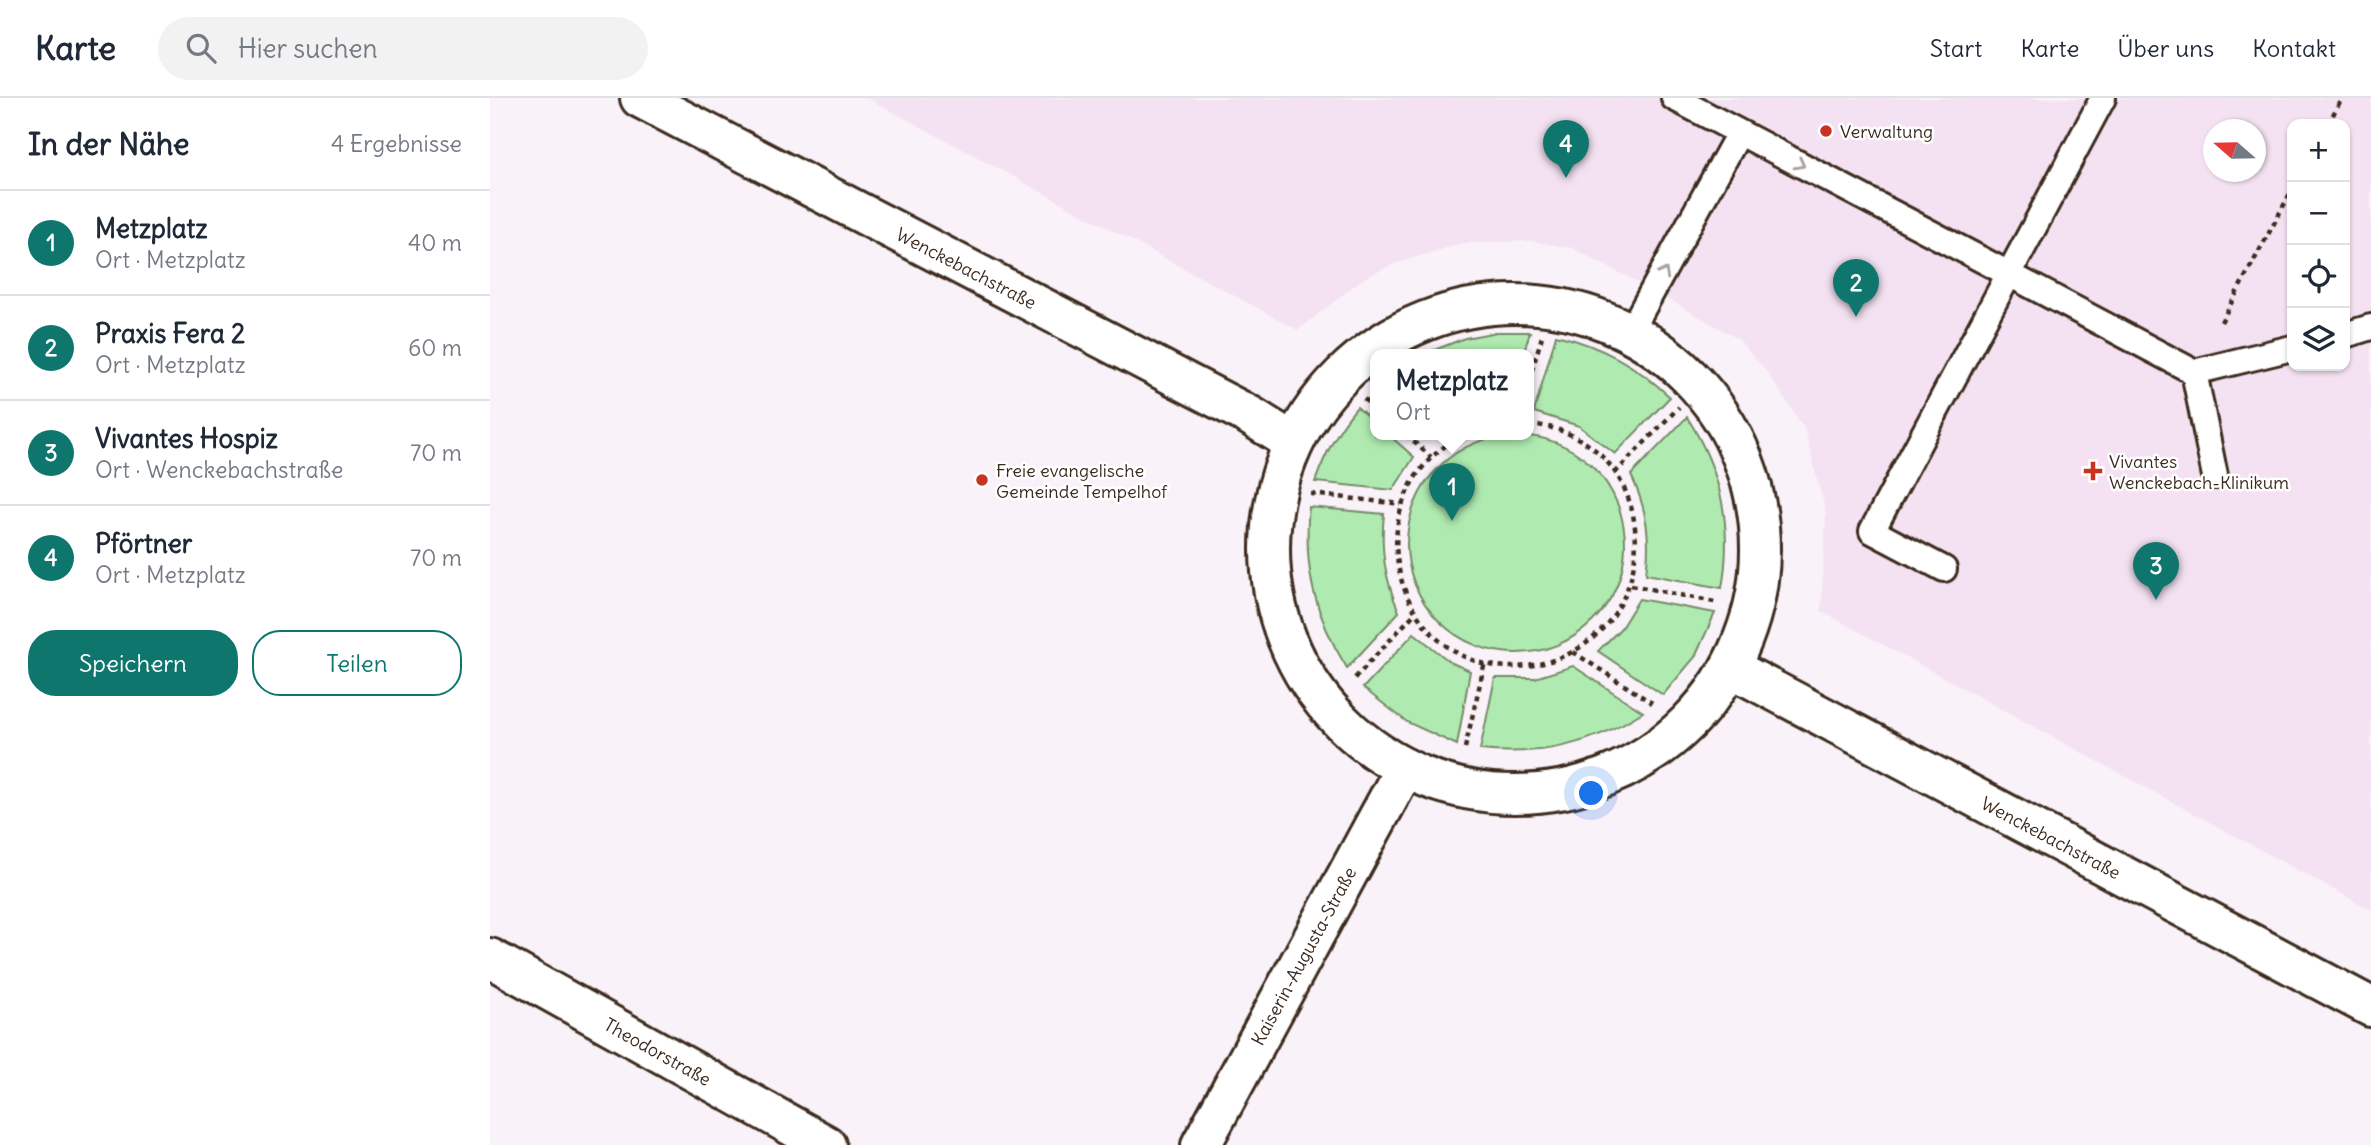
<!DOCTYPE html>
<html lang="de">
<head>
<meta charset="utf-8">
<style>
	body { margin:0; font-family:Delius,sans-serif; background:#f2f2f3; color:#1f2937 }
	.controls { position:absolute; right:21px; top:21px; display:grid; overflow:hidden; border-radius:14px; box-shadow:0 2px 5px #0004 }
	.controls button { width:63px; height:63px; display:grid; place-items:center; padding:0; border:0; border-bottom:2px solid #e0e1e3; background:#fff; color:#1f2937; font:35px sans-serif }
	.compass { position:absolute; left:1713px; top:21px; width:63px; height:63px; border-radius:50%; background:#fff; box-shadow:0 2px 5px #0004; rotate:290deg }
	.you { position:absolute; left:1102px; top:696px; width:24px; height:24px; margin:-18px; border:5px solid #fff; border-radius:50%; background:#1a73e8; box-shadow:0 0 0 10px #1a73e833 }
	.badge { display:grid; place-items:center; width:46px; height:46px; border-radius:50%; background:#0f766e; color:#fff; font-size:23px; font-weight:700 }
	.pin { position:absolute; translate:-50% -58px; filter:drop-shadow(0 2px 4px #0008) }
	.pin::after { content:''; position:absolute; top:37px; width:24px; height:21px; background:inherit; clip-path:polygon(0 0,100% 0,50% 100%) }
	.popup { position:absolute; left:880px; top:251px; width:164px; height:91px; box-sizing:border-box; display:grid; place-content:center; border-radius:14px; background:#fff; filter:drop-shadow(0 2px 5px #0005); font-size:23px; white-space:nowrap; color:#747a83 }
	.popup b { font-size:26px; color:#1f2937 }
	.popup::after { content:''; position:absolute; left:50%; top:100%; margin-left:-14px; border:14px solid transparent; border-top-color:#fff }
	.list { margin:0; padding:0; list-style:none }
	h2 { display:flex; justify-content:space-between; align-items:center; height:91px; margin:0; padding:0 28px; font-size:30px }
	h2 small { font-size:23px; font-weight:400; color:#747a83 }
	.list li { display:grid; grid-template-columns:46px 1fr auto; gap:21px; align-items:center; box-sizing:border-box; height:105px; padding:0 28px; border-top:2px solid #e0e1e3 }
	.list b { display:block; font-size:26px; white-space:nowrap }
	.list p { margin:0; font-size:23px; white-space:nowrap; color:#747a83 }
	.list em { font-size:23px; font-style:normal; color:#747a83 }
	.actions { display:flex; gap:14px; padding:21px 28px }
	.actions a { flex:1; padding:16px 0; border:2px solid #0f766e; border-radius:28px; text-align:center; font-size:24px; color:#0f766e }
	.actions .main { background:#0f766e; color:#fff }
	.icon { flex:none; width:38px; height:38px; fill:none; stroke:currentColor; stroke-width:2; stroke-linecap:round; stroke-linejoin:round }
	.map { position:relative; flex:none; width:1881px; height:1047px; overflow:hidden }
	header { display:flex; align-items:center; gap:42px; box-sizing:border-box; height:98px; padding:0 35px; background:#fff; border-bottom:2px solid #e0e1e3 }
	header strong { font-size:33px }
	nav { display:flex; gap:38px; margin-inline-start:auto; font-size:24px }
	.search { width:490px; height:63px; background:#f2f2f3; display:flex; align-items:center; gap:18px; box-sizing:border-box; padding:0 24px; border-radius:38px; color:#747a83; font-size:26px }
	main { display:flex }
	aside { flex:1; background:#fff }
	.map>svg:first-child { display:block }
	.built { fill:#f4e2f2; fill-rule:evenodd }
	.grass { fill:#afebb1; stroke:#758a68; stroke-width:2 }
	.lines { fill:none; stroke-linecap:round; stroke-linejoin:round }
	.service-casing { stroke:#3b2a1e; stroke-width:30 }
	.minor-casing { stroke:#3b2a1e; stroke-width:44 }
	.path { stroke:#3b2a1e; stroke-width:4.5; stroke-dasharray:5 5; stroke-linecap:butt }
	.service { stroke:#fff; stroke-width:24 }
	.minor { stroke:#fff; stroke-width:38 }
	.oneway { stroke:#a79f9a }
	.poi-dot { fill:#c8321e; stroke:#fff; stroke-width:2.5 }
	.labels { text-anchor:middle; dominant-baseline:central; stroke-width:5; stroke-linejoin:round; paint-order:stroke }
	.poi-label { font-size:18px; fill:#3b2a1e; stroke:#fff; text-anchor:start }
	.street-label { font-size:18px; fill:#3b2a1e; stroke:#fff }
</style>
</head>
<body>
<header>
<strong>Karte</strong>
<div class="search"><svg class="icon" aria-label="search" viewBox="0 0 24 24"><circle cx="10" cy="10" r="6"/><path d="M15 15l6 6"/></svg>Hier suchen</div>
<nav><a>Start</a><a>Karte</a><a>Über uns</a><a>Kontakt</a></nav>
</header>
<main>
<aside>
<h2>In der Nähe<small>4 Ergebnisse</small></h2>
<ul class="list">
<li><span class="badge">1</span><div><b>Metzplatz</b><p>Ort · Metzplatz</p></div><em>40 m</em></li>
<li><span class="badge">2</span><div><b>Praxis Fera 2</b><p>Ort · Metzplatz</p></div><em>60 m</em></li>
<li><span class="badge">3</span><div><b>Vivantes Hospiz</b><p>Ort · Wenckebachstraße</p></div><em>70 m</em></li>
<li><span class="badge">4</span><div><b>Pförtner</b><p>Ort · Metzplatz</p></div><em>70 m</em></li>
</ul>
<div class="actions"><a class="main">Speichern</a><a>Teilen</a></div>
</aside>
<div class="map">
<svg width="1881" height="1047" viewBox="0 0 1881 1047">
	<rect width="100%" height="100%" fill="#faf2f9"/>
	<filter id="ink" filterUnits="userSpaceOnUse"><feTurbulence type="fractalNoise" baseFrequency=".0143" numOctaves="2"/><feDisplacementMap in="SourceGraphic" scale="14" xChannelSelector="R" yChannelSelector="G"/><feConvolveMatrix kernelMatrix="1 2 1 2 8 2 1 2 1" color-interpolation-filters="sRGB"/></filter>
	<g filter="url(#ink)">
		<path class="built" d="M377,0h1504v812l-550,-299 5,-98 -22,-85 -37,-56 -29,-33 -75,-43 -91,-48 -41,-7 -68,2 -69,21 -30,14 -66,52zM1802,26h53v242h-53zM1724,32h42v42h-42z"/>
		<g class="grass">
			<polygon points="1007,234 1040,234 1033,257 932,257 975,240"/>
			<path d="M1066,237c45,11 80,30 114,62l-55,57 -36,-28 -45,-14z"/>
			<path d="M867,309l18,16v12h14l25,22 -21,33 -78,-8c10,-28 22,-52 42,-75z"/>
			<path d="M1197,319c34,54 46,108 35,171l-76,-14c5,-36 1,-65 -15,-99z"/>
			<circle cx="1026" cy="446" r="109"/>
			<path d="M819,409l75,7c-4,36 1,65 15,98l-52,56c-32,-51 -44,-100 -38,-161z"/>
			<polygon points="1149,501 1225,515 1205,559 1173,597 1108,553 1131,530"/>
			<polygon points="924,535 960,564 980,573 967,647 917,624 873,590"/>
			<path d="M1083,568l70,46c-52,33 -101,44 -163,38l15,-72h40z"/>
		</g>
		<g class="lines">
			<g class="service-casing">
				<g id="service">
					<polyline points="1184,0 1519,176 1613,0"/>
					<polyline points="1140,234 1249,35"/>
					<polyline points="1855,237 1881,229"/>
					<polyline points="1704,274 1725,378"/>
					<polyline points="1454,471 1382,433 1519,176 1704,274 1802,250"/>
				</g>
			</g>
			<g class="minor-casing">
				<g id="minor">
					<path id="s1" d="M150,0l609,317 42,26"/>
					<circle cx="1025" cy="451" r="245"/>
					<path id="s2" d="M1243,571l638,338"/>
					<path id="s3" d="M0,860l336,187"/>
					<path id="s4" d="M711,1047l204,-377"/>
				</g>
			</g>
			<g class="path">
				<polyline points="1838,26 1852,0"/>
				<polyline points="1731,224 1802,92"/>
				<polyline points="1039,282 1053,235"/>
				<polyline points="874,301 885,311"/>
				<polyline points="916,337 941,359"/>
				<path d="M973,337c-122,63 -64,253 71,230 138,-25 135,-229 -5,-241"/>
				<polyline points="1125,375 1189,309"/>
				<polyline points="821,396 911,406"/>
				<polyline points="1141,487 1229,505"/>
				<polyline points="1083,554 1162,605"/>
				<polyline points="865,580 925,515"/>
				<polyline points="975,650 995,564"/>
			</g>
			<use href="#service" class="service"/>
			<use href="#minor" class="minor"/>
		</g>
		<defs><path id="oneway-chevron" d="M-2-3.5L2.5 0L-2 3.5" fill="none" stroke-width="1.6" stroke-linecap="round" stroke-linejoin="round" transform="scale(1.75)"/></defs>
		<g class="oneway">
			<use href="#oneway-chevron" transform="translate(1310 66) rotate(28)"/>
			<use href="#oneway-chevron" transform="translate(1174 175) rotate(-62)"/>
		</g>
	</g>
	<g class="poi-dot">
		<circle cx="1336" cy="33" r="7"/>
		<path d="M1599.5 362.5h7v7h7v7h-7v7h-7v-7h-7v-7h7z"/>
		<circle cx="492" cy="382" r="7"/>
	</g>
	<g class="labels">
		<g class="poi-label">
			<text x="1350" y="33">Verwaltung</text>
			<text x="1619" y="363">Vivantes<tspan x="1619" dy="21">Wenckebach-Klinikum</tspan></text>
			<text x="506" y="372">Freie evangelische<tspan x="506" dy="21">Gemeinde Tempelhof</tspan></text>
		</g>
		<g class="street-label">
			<text stroke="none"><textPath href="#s1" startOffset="368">Wenckebachstraße</textPath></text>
			<text stroke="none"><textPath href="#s2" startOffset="360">Wenckebachstraße</textPath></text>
			<text stroke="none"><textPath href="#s4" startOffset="215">Kaiserin-Augusta-Straße</textPath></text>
			<text stroke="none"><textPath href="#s3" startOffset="192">Theodorstraße</textPath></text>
		</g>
	</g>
</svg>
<div class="controls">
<button>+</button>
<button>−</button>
<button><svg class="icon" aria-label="locate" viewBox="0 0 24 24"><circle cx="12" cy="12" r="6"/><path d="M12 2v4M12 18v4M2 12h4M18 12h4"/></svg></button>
<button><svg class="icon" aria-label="layers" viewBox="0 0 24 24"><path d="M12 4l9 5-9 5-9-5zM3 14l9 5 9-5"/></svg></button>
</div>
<svg class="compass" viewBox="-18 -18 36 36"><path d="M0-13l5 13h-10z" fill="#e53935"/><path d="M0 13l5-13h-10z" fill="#747a83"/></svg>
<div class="you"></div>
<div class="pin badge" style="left:962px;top:423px">1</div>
<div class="popup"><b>Metzplatz</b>Ort</div>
<div class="pin badge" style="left:1366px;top:219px">2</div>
<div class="pin badge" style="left:1666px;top:502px">3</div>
<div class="pin badge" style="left:1076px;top:80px">4</div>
</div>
</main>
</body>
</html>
